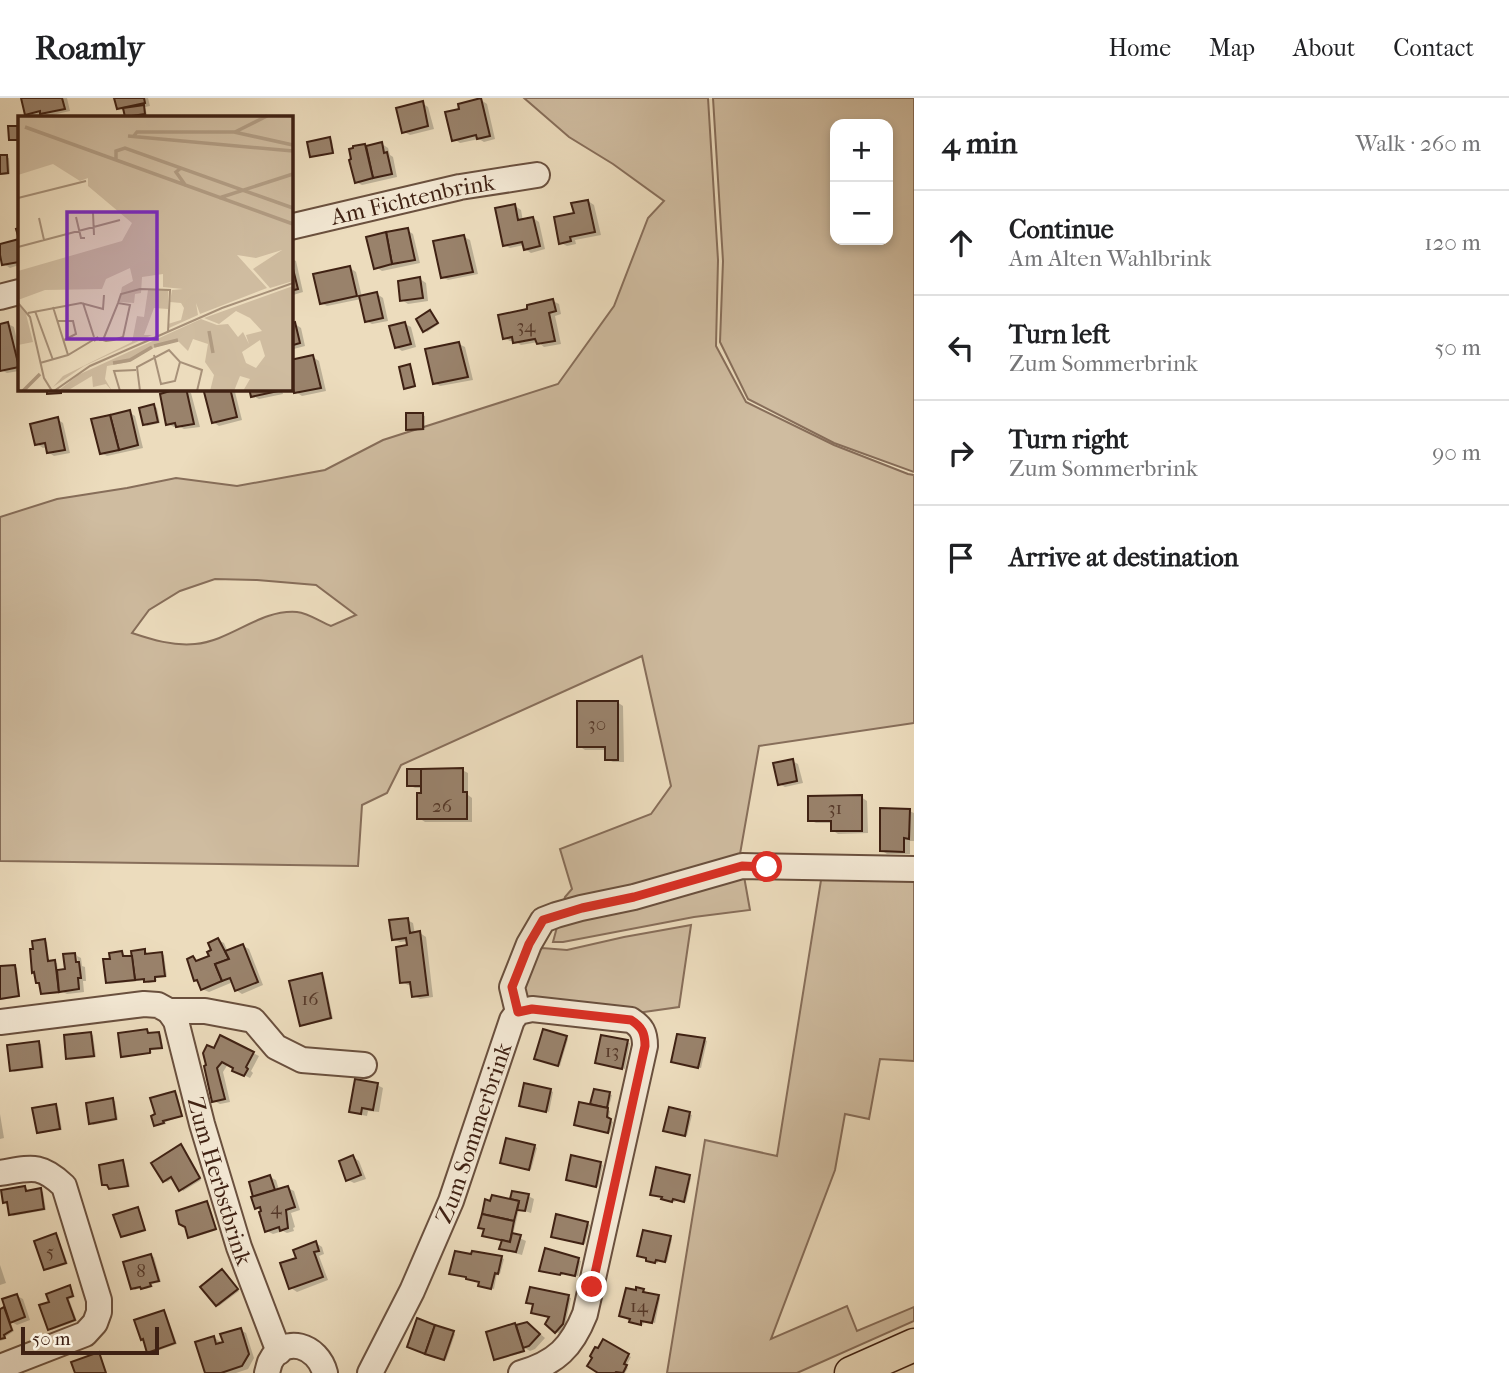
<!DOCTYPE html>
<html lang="en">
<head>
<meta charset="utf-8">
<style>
	body { margin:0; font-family:"IM FELL French Canon",serif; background:#f6f6f6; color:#202124 }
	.controls { position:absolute; right:21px; top:21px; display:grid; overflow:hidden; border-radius:14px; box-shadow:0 4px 10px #0003 }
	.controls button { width:63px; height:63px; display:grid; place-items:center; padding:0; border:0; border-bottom:2px solid #e0e0e0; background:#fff; color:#202124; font:35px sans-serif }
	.scale { position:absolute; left:21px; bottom:18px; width:138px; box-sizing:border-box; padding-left:7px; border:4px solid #3f2113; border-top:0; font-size:19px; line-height:24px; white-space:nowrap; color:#3f2113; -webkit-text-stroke:5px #f3e8d4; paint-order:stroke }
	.stop { position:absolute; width:21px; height:21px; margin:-16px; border:5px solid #d93025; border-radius:50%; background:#fff }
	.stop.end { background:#d93025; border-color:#fff; box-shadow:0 2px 7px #0008 }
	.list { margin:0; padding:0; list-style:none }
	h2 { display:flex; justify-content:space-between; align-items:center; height:91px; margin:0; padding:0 28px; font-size:30px }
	h2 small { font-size:23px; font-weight:400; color:#757577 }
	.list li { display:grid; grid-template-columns:46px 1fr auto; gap:21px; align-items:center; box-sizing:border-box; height:105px; padding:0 28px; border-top:2px solid #e0e0e0 }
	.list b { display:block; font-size:26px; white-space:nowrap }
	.list p { margin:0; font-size:23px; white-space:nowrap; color:#757577 }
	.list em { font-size:23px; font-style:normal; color:#757577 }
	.icon { flex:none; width:38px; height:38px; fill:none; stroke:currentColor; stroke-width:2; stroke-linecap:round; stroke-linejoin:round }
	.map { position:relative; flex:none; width:914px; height:1275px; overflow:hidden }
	header { display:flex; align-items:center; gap:42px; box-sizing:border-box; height:98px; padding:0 35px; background:#fff; border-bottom:2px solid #e0e0e0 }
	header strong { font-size:33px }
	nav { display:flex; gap:38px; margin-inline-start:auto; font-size:24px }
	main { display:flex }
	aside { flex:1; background:#fff }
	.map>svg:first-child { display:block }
	.green { fill:#cfbca0; stroke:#876e5a; stroke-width:2; fill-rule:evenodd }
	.shadow { fill:#0003 }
	.building { fill:#99826b; stroke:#3f2113; stroke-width:2 }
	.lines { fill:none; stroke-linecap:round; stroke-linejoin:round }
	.minor-casing { stroke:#6a503e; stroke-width:28 }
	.major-casing { stroke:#3f2113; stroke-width:35 }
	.minor { stroke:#f3e8d4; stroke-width:24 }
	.major { stroke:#ecdcbd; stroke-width:32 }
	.route { stroke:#d93025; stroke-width:9 }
	.labels { text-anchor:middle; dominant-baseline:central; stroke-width:6; stroke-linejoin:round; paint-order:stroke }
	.number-label { font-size:19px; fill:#563929 }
	.street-label { font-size:23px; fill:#3f2113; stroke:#f3e8d4 }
	.inset-river { fill:none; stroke:#b19c83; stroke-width:3.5 }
	.inset-road { fill:none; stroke:#a79179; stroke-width:2 }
	.view { fill:#7b2cbf; fill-opacity:0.15; stroke:#7b2cbf; stroke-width:3.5 }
	.inset-edge { fill:none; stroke:#3f2113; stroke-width:3.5 }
</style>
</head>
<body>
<header>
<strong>Roamly</strong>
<nav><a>Home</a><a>Map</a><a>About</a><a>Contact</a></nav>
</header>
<main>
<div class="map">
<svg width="914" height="1275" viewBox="0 0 914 1275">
	<rect width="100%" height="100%" fill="#ecdcbd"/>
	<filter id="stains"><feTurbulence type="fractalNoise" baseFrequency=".00286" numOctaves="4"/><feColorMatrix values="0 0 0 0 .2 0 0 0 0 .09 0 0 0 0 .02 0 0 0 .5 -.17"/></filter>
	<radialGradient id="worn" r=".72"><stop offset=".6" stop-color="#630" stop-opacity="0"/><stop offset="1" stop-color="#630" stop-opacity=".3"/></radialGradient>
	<g class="green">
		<path d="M524,0h184l10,162 -2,86 30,56 88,43 74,29 6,1v248l-155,23 -19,108 10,56 -56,7 -131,25h-10l12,-45 7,-8 -12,-40 91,-35 20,-28 -29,-130 -241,109 -14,28 -25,12 -4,61 -358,-5v-344l57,-18 70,-11 49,-10 61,8 88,-16 58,-30 175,-56 56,-78 34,-88 16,-17 -51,-37 -44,-27zM215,481l42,1 59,5 40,30 -25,11c-10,-4 -23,-13 -34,-14 -37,-3 -66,29 -102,32 -22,2 -42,-4 -63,-11l17,-23 31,-19z"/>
		<path d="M713,0h201v374l-80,-29 -86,-44 -28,-57 3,-81zM835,26h53v116h-53z"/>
		<polygon points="822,776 914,776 914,963 880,961 869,1021 845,1016 835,1072 771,1241 847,1208 857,1233 914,1209 914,1223 797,1275 667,1275 705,1042 777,1058"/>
		<polygon points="691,827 679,909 637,915 531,903 521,898 531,856 542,850 567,852 624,839"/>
	</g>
	<g class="shadow">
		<polygon points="23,0 67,0 70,13 48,18 44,16 33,19 27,16"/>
		<polygon points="112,0 148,0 150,8 145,9 147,17 127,19 125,14 118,9 117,3"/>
		<polygon points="481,2 487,6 495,41 484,44 479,41 460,45 454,41 461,12"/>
		<polygon points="422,5 428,9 434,31 410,37 404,34"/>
		<polygon points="329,41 332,42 334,55 314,59 312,57"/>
		<polygon points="382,46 388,50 390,57 393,59 397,79 362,87 356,84 365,47 368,49"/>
		<polygon points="0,59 9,60 10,76 0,77"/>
		<polygon points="588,103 594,107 601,137 575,142 576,146 567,148 561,145 576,116"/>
		<polygon points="515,108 521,112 523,123 533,120 539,124 545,151 531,155 525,151 524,147 510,150 504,147"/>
		<polygon points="407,132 413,136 420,165 382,173 376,169"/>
		<polygon points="464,139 470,142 478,176 448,182 442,179"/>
		<polygon points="19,143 19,167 10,170 4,166 0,148"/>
		<polygon points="290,160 296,163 303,194 290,198"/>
		<polygon points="350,170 356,174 362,199 377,196 383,200 388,223 372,226 366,223 361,201 327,208 321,205"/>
		<polygon points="420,181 426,185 428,203 408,206 402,202"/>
		<polygon points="553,203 559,206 561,216 555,218 561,246 544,249 538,244 521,247 514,243 510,243 504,240 529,213"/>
		<polygon points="430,214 439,226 427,234 425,232"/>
		<polygon points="8,226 14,229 19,252 19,273 7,275 1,272 0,268 0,227"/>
		<polygon points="295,226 301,230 305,248 290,252 290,227"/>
		<polygon points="405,226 411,229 416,249 402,253 396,249"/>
		<polygon points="459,246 465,249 473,282 440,288 434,285"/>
		<polygon points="313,259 319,263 326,293 302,298 296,294"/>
		<polygon points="410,268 412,270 416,289 408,291 405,290"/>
		<polygon points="205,290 234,290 242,322 219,328 213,324"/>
		<polygon points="251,290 281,290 283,296 259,301 253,298"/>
		<polygon points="185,291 191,295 200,329 184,331 178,328 174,329 168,326"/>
		<polygon points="154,308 157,310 160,325 147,328 145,326"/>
		<polygon points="129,314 135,318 143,350 107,358 101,355"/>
		<polygon points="422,317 425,318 425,332 410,333 408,331"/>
		<polygon points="57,321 63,325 70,355 54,358 48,354 47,349 43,350 37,346"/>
		<polygon points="617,604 623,608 624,664 613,664 607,661 606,652 585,652 579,648"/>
		<polygon points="792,663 798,666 803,685 785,689 779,686"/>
		<polygon points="462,672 468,675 468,697 472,700 472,724 425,724 419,720 423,690 415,690 409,687"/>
		<polygon points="861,699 867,703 868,735 838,736 832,732 832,725 816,725 810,722"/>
		<polygon points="909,713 914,715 914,743 910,743 910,756 887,756 881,752"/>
		<polygon points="407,822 413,825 415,836 420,835 426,839 433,899 420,901 414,898 412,887 408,887 402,884 409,843 400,844 393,841"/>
		<polygon points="218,842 224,845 228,854 243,848 249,851 263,887 242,896 236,892 233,884 209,894 202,891 200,884 196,882 193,860 200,864 211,859"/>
		<polygon points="45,843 47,844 49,864 57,865 58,874 67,872 65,858 75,857 77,858 74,858 76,873 79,873 77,858 81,860 82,868 85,869 86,883 83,883 84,894 67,896 59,892 60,895 45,896 42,895 41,885 37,884 36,875 34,873 31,853 35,853 34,844"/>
		<polygon points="144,853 147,854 147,858 162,856 164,857 167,879 156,880 157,883 148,885 146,882 110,886 107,884 112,862 122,855 124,856 125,860 134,859"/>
		<polygon points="14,868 17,870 20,899 0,902 0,870"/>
		<polygon points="322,877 324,878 333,921 303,928 301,927"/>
		<polygon points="147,933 149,937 159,936 161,937 163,950 151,952 152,955 125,959 123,958"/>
		<polygon points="91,936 93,937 96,959 70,962 68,960"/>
		<polygon points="566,939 568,941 560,968 539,961"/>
		<polygon points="603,939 630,945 625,971 599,965"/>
		<polygon points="705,942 707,943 701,970 675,964"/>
		<polygon points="38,945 41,946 44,970 14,974 12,972"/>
		<polygon points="214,952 253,955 259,958 251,973 253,975 250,980 234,972 235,970 228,966 223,974 230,1004 220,1006 214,1003"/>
		<polygon points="377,987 383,990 379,1014 368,1013 367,1018 357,1016 351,1013"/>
		<polygon points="551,993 553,994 549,1014 523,1008"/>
		<polygon points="595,993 612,997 608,1012 610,1013 609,1022 613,1024 610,1035 578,1028 591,1008"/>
		<polygon points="174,995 177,996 183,1018 165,1024 166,1026 158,1028 155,1026"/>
		<polygon points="112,1002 115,1003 118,1022 93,1027 91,1025"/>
		<polygon points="56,1008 58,1009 62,1032 41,1035 39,1034"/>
		<polygon points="670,1011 692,1017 687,1038 668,1033"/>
		<polygon points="0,1016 4,1040 0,1041"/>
		<polygon points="181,1048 183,1049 201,1082 183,1093 174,1080 167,1084 165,1083 153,1065"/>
		<polygon points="534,1048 537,1050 531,1072 504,1066"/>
		<polygon points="353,1059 359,1063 366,1081 354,1085 348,1082"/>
		<polygon points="123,1064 125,1066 130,1089 113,1091 109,1088 103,1086"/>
		<polygon points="600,1066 603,1067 598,1089 570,1083"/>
		<polygon points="270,1079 276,1082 279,1092 288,1090 294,1093 300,1112 291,1115 295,1129 293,1130 294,1133 287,1135 283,1133 273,1136 267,1133 264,1114 257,1110"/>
		<polygon points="689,1079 691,1080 686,1104 676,1102 675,1104 665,1102"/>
		<polygon points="24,1089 27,1091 28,1094 40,1092 43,1094 46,1112 13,1118 11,1116 7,1105 5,1104"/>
		<polygon points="514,1095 528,1098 534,1101 531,1115 519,1111 513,1137 526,1143 522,1157 507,1153 501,1150 503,1142 492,1105 512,1103"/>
		<polygon points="207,1105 209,1106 217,1132 192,1140 189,1138 186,1128"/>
		<polygon points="138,1111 140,1113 146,1133 125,1139 123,1138"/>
		<polygon points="587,1125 590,1127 585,1146 555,1139"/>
		<polygon points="56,1137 58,1139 68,1166 48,1172 45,1171"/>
		<polygon points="670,1140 672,1141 667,1164 658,1162 658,1165 650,1163"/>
		<polygon points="316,1145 322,1149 324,1156 319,1158 328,1182 297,1194 291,1190 298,1161"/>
		<polygon points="151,1158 154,1159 161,1184 152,1186 153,1189 145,1191 142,1189 135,1192 133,1190"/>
		<polygon points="567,1159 581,1163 578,1178 563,1175 563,1177 544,1173"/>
		<polygon points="501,1160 504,1161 500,1176 497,1175 494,1191 482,1188 481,1184"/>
		<polygon points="0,1167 6,1185 0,1187"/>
		<polygon points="224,1174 239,1193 219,1208 217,1207"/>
		<polygon points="69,1189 72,1191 75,1199 69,1201 77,1223 52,1232 49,1230 51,1205"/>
		<polygon points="531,1191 571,1200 565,1228 559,1235 556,1234 552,1219 535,1206"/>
		<polygon points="643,1192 646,1194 645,1196 660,1200 655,1225 644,1223 643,1227 633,1224"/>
		<polygon points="17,1198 23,1201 30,1222 17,1227 10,1223 14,1233 5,1239 6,1241 0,1243 0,1213 7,1210"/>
		<polygon points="164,1214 166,1215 177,1246 151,1255 149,1253 145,1243 142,1241"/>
		<polygon points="515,1227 518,1228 533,1230 545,1240 535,1251 530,1253 523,1249 525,1254 498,1262 496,1261"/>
		<polygon points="240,1232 246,1235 254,1260 248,1271 236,1275 207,1275 214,1240 220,1243 221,1247"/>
		<polygon points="453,1235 455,1236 446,1262 431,1257"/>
		<polygon points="604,1244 631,1259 626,1268 628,1270 625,1275 619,1274 618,1275 602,1275 598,1253"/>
	</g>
	<g class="building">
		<polygon points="21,0 62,0 65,11 40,16 40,13 25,17"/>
		<polygon points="114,0 144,0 145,5 117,11"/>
		<polygon points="481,0 490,38 477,41 476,37 452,43 445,14 459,11 458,6"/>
		<polygon points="423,3 428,28 402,35 396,10"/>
		<polygon points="144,7 145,16 125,19 123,10"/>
		<polygon points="8,28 18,28 19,42 9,42"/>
		<polygon points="330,39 333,55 310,59 307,44"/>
		<polygon points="382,44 384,55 387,54 392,76 373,80 366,48"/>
		<polygon points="365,46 373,80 355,85 349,62 351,61 349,51 353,50 353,48"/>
		<polygon points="0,57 7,57 8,75 0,76"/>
		<polygon points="588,102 595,134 570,139 571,143 559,146 554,119 574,115 571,105"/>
		<polygon points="515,106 518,122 533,119 540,148 524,152 522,144 503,148 495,110"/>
		<polygon points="19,130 19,164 2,167 0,157 0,146 19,141 16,131"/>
		<polygon points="408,130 415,162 392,166 386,134"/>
		<polygon points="386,134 392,166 374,171 366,139"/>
		<polygon points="464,137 473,174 441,180 433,143"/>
		<polygon points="290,159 298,191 290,193"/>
		<polygon points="350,168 357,198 320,206 313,176"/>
		<polygon points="420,179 423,200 400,203 398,183"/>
		<polygon points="377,194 383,220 365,224 359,198"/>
		<polygon points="553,201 556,213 549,215 555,243 537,246 535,241 513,245 512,239 503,241 498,217 527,211 527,207"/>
		<polygon points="430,212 438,225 423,234 416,221"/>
		<polygon points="8,224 19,269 0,273 0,226"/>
		<polygon points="295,224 300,245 290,248 290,226"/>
		<polygon points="405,224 411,246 395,250 389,228"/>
		<polygon points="459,244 468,279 433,286 425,251"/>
		<polygon points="313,257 321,290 294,295 290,278 290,262"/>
		<polygon points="410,266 415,288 404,291 399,269"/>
		<polygon points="47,290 61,290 61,295 47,296"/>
		<polygon points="180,290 186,290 194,326 176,329 175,325 166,327 160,296"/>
		<polygon points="203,290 230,290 237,319 212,325"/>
		<polygon points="249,290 277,290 278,293 251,299"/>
		<polygon points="154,306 158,324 143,327 139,310"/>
		<polygon points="130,312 138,347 119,352 110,317"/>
		<polygon points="406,315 423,315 423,331 406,332"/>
		<polygon points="110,317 119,352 100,356 91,321"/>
		<polygon points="58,319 65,352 47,355 45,345 35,347 30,326"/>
		<polygon points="577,603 618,603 618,662 605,662 605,649 577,649"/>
		<polygon points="793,661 797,683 778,687 773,665"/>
		<polygon points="463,670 463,694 467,694 467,721 417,721 417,695 421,695 421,671"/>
		<rect x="407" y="671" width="14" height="17"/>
		<polygon points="862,697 862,733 831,733 831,723 808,723 808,698"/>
		<polygon points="880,710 910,711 909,741 904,740 904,754 880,753"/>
		<polygon points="408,820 410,835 420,833 428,897 412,899 410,884 400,885 396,849 407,847 406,840 392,842 389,822"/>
		<polygon points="218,840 229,861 215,866 222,883 201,892 197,882 194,883 187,861 193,858 196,863 209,858 207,854 211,852 208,845"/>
		<polygon points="45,841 48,863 55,862 59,894 41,896 39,885 36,885 34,874 32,875 30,851 33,851 32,843"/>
		<polygon points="243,846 258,884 235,893 230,880 222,883 215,866 229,861 225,853"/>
		<polygon points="145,851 145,856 162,854 165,878 155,879 155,883 144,884 144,881 135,882 131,853"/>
		<polygon points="122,853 123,858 132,858 135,882 106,885 103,861 110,861 109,855"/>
		<polygon points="75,855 76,864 79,864 81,880 78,880 79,891 59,894 57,872 65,871 63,856"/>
		<polygon points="15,867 19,898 0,901 0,868"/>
		<polygon points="322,875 331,920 300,928 289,883"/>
		<polygon points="147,931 148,935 159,934 162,950 150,951 150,955 121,959 118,935"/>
		<polygon points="543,931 567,938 558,968 534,961"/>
		<polygon points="91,934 94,958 66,961 64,937"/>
		<polygon points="677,936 705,940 698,970 671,964"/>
		<polygon points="220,937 254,954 246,969 248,971 244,978 232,973 233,970 222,964 217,970 225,1001 212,1004 204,968 206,967 203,955 207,947 214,950"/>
		<polygon points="601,937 628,942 622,971 595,965"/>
		<polygon points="39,943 42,969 10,973 7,947"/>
		<polygon points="355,981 378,985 373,1012 362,1010 361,1016 349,1014"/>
		<polygon points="524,985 551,991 546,1014 519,1008"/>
		<polygon points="594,991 610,994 607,1010 590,1006"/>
		<polygon points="175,993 182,1018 163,1023 164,1025 154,1028 151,1018 155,1016 150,1000"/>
		<polygon points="113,1000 116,1021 89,1026 86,1005"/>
		<polygon points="579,1004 608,1010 607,1019 611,1021 608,1035 574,1027"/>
		<polygon points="56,1006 60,1031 37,1035 32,1010"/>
		<polygon points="669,1009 690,1014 685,1038 663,1033"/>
		<polygon points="506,1040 535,1047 529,1072 500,1065"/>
		<polygon points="181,1046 200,1080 179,1093 171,1079 163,1084 151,1065"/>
		<polygon points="353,1057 361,1077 346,1083 339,1063"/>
		<polygon points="571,1057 601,1064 596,1089 566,1082"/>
		<polygon points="123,1062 128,1088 109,1091 107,1087 102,1087 99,1067"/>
		<polygon points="656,1069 690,1077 684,1104 673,1101 672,1104 661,1101 662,1099 650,1097"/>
		<polygon points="270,1077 275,1092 253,1099 249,1084"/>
		<polygon points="25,1088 26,1093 41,1090 44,1111 9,1117 7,1104 3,1105 1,1092"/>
		<polygon points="288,1088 295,1109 286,1112 288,1130 280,1133 279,1129 265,1134 259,1114 261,1113 260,1109 255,1111 251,1099"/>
		<polygon points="512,1093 529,1096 525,1113 517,1112 519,1103 510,1101"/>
		<polygon points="492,1097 519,1103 514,1123 482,1116 485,1101 490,1103"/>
		<polygon points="207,1103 216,1131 188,1140 185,1129 179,1126 176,1113"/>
		<polygon points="138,1109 145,1132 121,1139 113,1117"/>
		<polygon points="482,1116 514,1123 510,1144 482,1138 484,1131 478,1130"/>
		<polygon points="556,1116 588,1124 583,1146 551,1139"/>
		<polygon points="643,1132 671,1138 665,1164 656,1162 655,1165 646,1163 646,1160 637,1158"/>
		<polygon points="56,1135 66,1165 44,1172 34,1143"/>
		<polygon points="512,1135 521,1137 516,1154 499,1151 502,1142 510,1144"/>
		<polygon points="316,1143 319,1153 314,1154 323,1179 289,1191 280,1165 296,1160 293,1152"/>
		<polygon points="545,1150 579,1160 575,1178 561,1175 560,1177 539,1173"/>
		<polygon points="455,1153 471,1156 472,1153 502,1158 498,1176 495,1175 491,1191 478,1188 479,1184 466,1181 466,1179 449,1176"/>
		<polygon points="151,1156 159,1183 150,1185 151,1188 141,1191 140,1189 131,1191 123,1164"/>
		<polygon points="222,1171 238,1191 216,1208 200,1189"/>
		<polygon points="70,1187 73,1198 67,1200 75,1222 48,1232 39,1207 49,1204 46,1196"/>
		<polygon points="530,1189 569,1197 563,1226 555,1235 545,1226 549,1219 531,1215 533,1206 526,1205"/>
		<polygon points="636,1189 644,1191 643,1194 659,1197 652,1225 641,1223 641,1227 629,1224 630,1221 619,1218 626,1190 636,1192"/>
		<polygon points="17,1196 25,1219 10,1225 2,1201"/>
		<polygon points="4,1209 12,1232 4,1237 5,1240 0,1241 0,1211"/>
		<polygon points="164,1212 175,1245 147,1255 143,1241 141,1242 134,1222"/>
		<polygon points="417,1220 435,1227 425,1256 407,1249"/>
		<polygon points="527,1224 540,1236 529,1248 523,1250 516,1227"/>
		<polygon points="515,1225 524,1253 494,1262 486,1234"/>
		<polygon points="435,1227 454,1233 444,1262 425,1256"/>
		<polygon points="241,1230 249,1256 242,1268 221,1275 205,1275 195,1244 214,1238 216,1246 223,1244 220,1236"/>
		<polygon points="603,1241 629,1256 624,1266 627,1267 623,1275 616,1274 615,1275 598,1275 587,1268 592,1260 590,1258 595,1249 598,1250"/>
		<polygon points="99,1254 106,1275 75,1275 71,1264"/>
	</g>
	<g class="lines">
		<g class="minor-casing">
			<g id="minor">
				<path id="s1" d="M290,129l170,-40 77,-12"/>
				<polyline points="0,199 19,194"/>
				<path id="s2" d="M169,913l7,10 26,103 37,123 40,105"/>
				<polyline points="518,914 512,889 529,846 543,822 556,817 581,810 634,799 742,768 914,771"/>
				<polyline points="0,924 144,906 158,907 169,913 205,913 253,922 276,949 302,962 364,967"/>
				<path d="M0,1075c31,-5 40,-10 64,13l35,114v12l-4,11 -10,11 -85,33"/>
				<path d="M267,1275c1,-4 2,-8 3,-11 14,-28 48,-17 55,11"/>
				<path id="s3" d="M370,1275l42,-82 39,-90 61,-181 6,-8 14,-3 99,11c11,7 14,13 14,26l-60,268c-13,33 -29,49 -64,59"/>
			</g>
		</g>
		<g class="major-casing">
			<polyline id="major" points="851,1275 914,1247"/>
		</g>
		<use href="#minor" class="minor"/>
		<use href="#major" class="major"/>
	</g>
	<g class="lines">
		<path class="route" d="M592,1189l53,-241c0,-13 -3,-19 -14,-26l-99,-11 -14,3 -6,-25 17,-43 14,-24 39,-12 52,-11 108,-31 25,1"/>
	</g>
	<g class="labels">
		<g class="number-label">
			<text x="526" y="228">34</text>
			<text x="597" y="626">30</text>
			<text x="442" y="708">26</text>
			<text x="835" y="710">31</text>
			<text x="310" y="901">16</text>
			<text x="612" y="953">13</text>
			<text x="276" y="1110">4</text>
			<text x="50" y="1154">5</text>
			<text x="141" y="1173">8</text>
			<text x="639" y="1208">14</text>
		</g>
		<g class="street-label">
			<text stroke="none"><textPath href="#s1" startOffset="126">Am Fichtenbrink</textPath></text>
			<text stroke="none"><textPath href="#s3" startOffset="262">Zum Sommerbrink</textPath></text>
			<text stroke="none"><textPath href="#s2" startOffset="178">Zum Herbstbrink</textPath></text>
		</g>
	</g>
	<g transform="translate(18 18)">
		<rect width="275" height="275" fill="#ecdcbd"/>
		<path d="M0,0h275v165l-23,7 -17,-19 29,-19 -26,8 -19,-3 30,33 -67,26 -4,-11 2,12 -29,13 -1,-4 13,-4 3,-12 -3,-5 -11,-1 2,-12 11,-1 -20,-2v-13l-21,3 -1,16 -6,1 -1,9 -15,-1 3,-15 11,-6 -3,-13 -24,11 -4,10 -57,1 -27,10v-29l104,-30 10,-18 -44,-37v-8l-8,3 -27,-17 -35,11zM275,170v105h-50l7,-12 -10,-3 -6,15h-24l4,-16 -9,-13 3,-18 -15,-5 -5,12 -10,-10 -32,9 -17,12 -22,4 -2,13 7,12 -6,-7 -13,3 -1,-11 -25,15h-9l20,-16 123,-56 16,6 11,-1 10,13 5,-5 6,12 -3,-9 16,-4 -12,-13 -14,-7 -17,13 -15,-6zM242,224l5,16 -9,12 -10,-5 -4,-11zM130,174h20v19l-14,-1 -10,27h8l-68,31 -31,21 10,-11 69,-34 5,-26 7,1zM0,189l8,9 7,28 -15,3z" fill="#cfbca0" fill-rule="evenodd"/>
		<path class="inset-river" d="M7,11l268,97M217,16l32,-16M110,20l165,15M115,21l4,-5h97l59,13M98,44v-9l9,-3 168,60M163,52l-5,4 10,14M201,82l74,-24M191,215l4,22M136,230l24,-6M95,247l17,-3 22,-13M5,275l17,-17"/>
		<path class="inset-road" d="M0,82l68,-17M75,97l1,22M58,101l5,21h4M21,102l5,22M0,131l102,-27M0,187l12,14 14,61 8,13M65,187l11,34M100,187l3,-9 19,-5 30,1 -2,42M35,191l15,48M17,195l18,49M10,197l53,-10 22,6 1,-14M39,205h16l3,13 -12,6M81,224h4l3,1 7,-1 10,-3 7,-32 -12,-2 -15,37M136,239l7,29 14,-3 5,-19M22,247l28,-8 30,-18 -4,4M36,275l36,-25 132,-58 71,-25M102,275l-6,-20 22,-1M122,275l-3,-24 32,-17 11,12 22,8 -5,21"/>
		<path class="view" d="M49,96h90v127h-90z"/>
		<rect width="275" height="275" class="inset-edge"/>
	</g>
	<rect width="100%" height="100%" filter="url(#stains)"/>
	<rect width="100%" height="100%" fill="url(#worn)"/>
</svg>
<div class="controls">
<button>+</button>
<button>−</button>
</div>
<div class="scale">50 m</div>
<div class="stop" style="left:767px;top:769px"></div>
<div class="stop end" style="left:592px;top:1189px"></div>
</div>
<aside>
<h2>4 min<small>Walk · 260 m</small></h2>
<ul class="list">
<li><svg class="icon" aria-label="ahead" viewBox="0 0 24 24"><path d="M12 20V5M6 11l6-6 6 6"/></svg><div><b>Continue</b><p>Am Alten Wahlbrink</p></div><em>120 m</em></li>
<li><svg class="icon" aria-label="left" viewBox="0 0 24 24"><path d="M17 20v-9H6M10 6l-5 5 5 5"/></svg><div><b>Turn left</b><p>Zum Sommerbrink</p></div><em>50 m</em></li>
<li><svg class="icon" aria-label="right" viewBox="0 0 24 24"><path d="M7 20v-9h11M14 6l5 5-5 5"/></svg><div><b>Turn right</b><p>Zum Sommerbrink</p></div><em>90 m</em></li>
<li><svg class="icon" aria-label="arrive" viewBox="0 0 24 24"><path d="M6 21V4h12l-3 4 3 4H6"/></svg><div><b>Arrive at destination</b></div></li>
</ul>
</aside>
</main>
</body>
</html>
